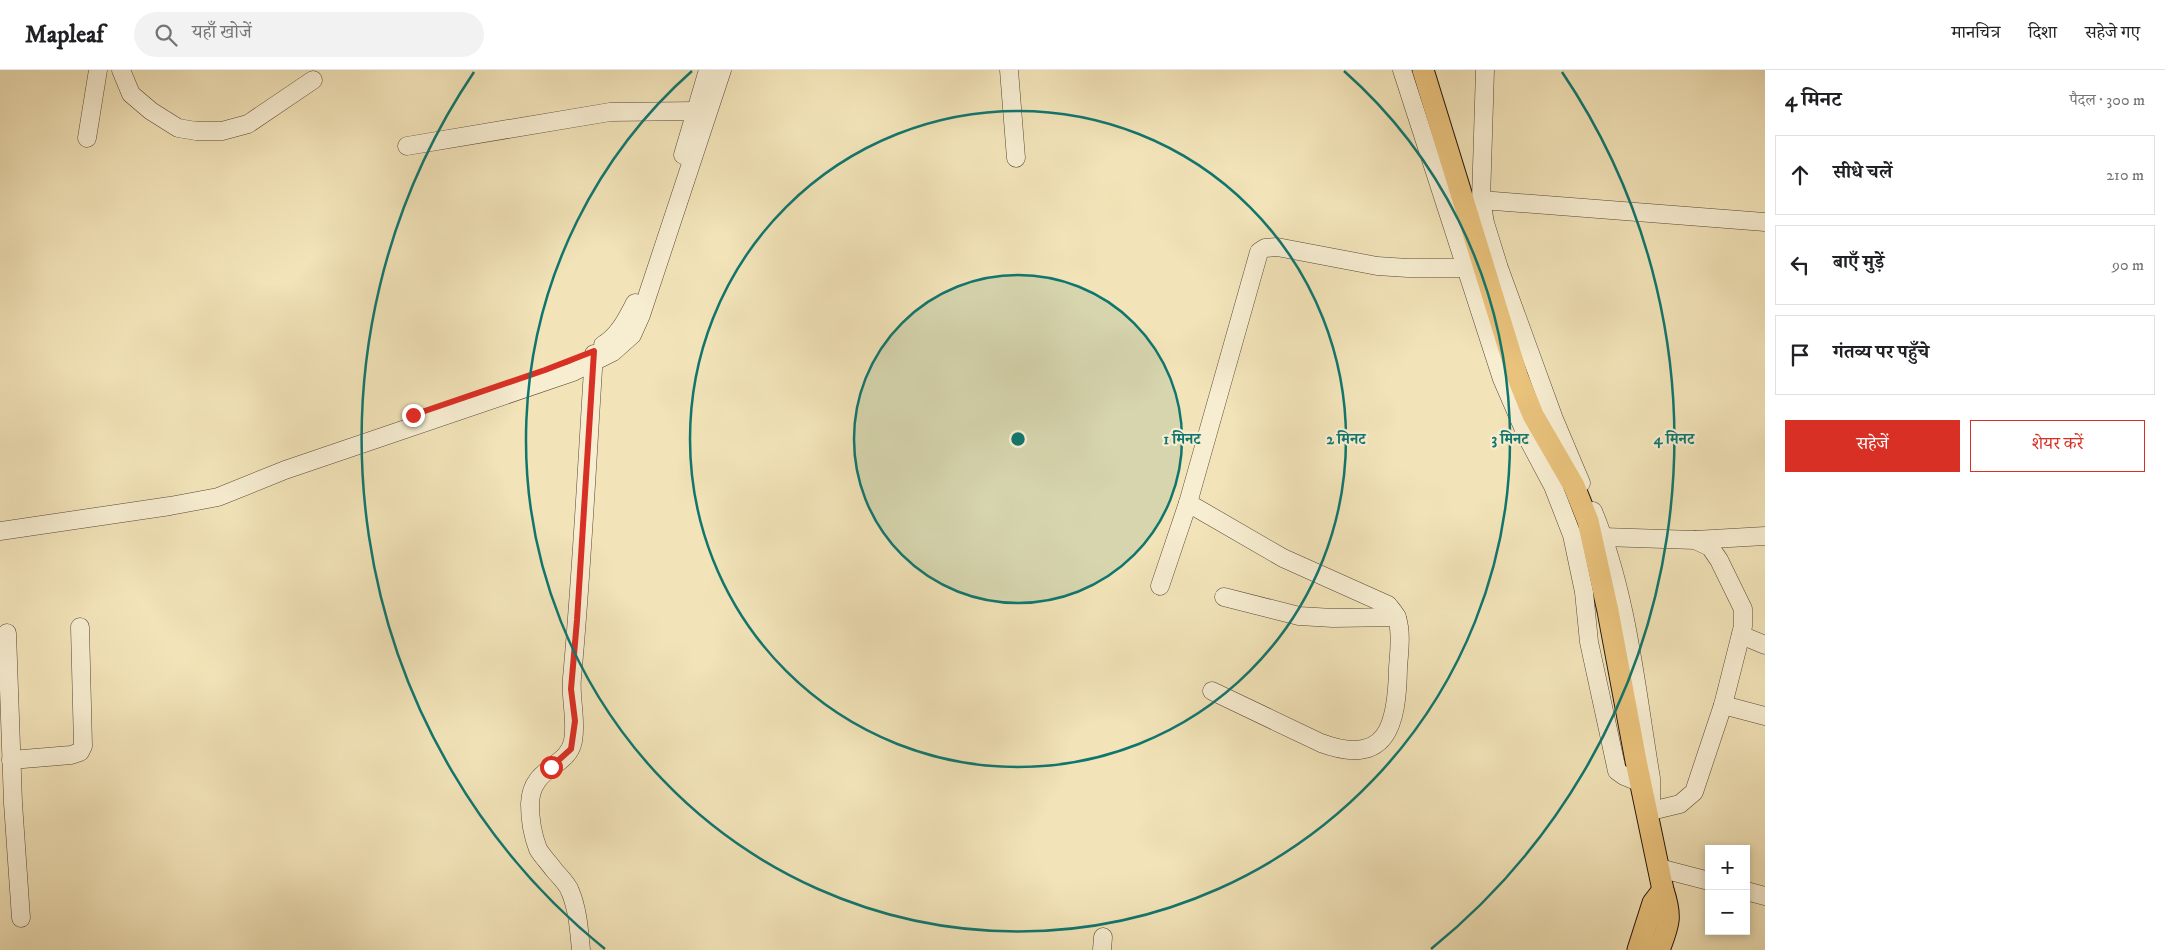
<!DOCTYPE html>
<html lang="hi">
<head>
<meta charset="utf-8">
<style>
	body { margin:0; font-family:"IM FELL DW Pica","Noto Serif Devanagari",serif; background:#f2f2f2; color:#202124 }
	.controls { position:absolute; right:15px; bottom:15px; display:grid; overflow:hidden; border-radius:0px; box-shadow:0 2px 8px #0003 }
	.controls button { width:45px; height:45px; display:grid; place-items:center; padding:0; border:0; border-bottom:1px solid #e0e0e0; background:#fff; color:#202124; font:25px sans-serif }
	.stop { position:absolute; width:15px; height:15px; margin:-11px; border:4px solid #d93025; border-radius:50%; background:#fff }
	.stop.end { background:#d93025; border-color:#fff; box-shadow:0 1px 5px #0008 }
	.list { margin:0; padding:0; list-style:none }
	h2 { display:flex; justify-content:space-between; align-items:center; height:65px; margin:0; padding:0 20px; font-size:21px }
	h2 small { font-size:16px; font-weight:400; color:#757577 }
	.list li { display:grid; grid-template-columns:32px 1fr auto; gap:15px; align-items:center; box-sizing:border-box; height:80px; margin:0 10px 10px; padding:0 10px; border:1px solid #e0e0e0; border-radius:0px }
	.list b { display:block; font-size:19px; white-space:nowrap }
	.list em { font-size:16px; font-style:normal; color:#757577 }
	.actions { display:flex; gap:10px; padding:15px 20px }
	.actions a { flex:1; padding:11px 0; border:1px solid #d93025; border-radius:0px; text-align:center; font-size:18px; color:#d93025 }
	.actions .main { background:#d93025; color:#fff }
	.icon { flex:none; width:28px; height:28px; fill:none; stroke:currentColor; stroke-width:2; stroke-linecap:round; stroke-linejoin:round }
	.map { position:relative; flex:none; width:1765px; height:880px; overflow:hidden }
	header { display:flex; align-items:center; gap:30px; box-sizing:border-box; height:70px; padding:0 25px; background:#fff; border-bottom:1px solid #e0e0e0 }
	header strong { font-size:24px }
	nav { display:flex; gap:28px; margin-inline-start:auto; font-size:18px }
	.search { width:350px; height:45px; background:#f2f2f2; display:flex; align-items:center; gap:12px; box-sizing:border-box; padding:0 18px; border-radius:28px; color:#757577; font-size:19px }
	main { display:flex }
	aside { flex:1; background:#fff }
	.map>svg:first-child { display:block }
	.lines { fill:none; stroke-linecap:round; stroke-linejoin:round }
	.minor-casing { stroke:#564735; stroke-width:19 }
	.major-casing { stroke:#221309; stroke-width:23 }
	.minor { stroke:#f7edd1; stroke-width:18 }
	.major { stroke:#e9c27c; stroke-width:21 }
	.route { stroke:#d93025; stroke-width:6 }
	.ring { fill:none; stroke:#0f766e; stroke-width:2.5 }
	.centre { fill:#0f766e; stroke:#f7edd1; stroke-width:2.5 }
	.ring-label { font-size:15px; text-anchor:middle; font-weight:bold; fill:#0f766e; stroke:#f7edd1; stroke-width:4.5; stroke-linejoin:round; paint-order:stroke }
</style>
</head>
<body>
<header>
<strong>Mapleaf</strong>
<div class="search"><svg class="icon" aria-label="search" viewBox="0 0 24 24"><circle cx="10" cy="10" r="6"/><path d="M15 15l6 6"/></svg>यहाँ खोजें</div>
<nav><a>मानचित्र</a><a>दिशा</a><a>सहेजे गए</a></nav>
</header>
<main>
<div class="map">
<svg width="1765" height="880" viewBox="0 0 1765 880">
	<rect width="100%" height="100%" fill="#f2e3b8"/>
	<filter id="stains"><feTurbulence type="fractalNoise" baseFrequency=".004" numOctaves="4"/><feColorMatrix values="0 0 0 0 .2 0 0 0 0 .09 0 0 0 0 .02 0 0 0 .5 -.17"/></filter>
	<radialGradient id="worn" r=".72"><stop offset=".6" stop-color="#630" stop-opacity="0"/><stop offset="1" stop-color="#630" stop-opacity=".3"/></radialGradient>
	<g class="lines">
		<g class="minor-casing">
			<g id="minor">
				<polyline points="121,0 131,24 151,41 178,58 196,61 222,61 248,54 313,10"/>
				<polyline points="1009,0 1016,88"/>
				<polyline points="1402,0 1502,309 1528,369 1553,416 1572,465 1584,522 1589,572 1617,701 1624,706 1641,713"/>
				<polyline points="1485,0 1481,130 1485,153 1499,198 1554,349 1581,413"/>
				<polyline points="87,68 98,0"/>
				<polyline points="407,76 610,42 697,41"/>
				<polyline points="683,85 708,0"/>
				<polyline points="1481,130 1765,152"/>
				<path d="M603,275c16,-10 23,-25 32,-42"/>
				<path d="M1188,433l95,55 105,47c3,4 8,9 9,13 5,15 2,35 1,50 -1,56 -10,100 -77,75l-109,-52"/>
				<path d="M1593,441c35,84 43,178 58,267v28"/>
				<polyline points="0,461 170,436 218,427 285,400 573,302 613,282 632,265 641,245 722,0"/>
				<polyline points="1603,467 1695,470 1710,477 1719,490 1743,539 1743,556 1723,635 1694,722 1680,734 1651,741"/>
				<polyline points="1695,470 1765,466"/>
				<polyline points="1160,516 1188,433 1259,182 1265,178 1277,177 1377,196 1408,198 1466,198"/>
				<polyline points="1224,527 1299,546 1333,548 1397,547"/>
				<polyline points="7,563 13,733 21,848"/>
				<polyline points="1741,565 1765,575"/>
				<polyline points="1723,635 1765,646"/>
				<polyline points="11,690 71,685 80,682 83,676 80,557"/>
				<polyline points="1659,798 1709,811"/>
				<polyline points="1746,821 1765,826"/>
				<path d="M581,880c-2,-20 -3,-40 -11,-59 -3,-8 -11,-15 -16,-21 -5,-7 -12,-14 -16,-21 -5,-13 -8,-31 -8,-45 1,-38 38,-36 43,-63 4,-21 -3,-42 -1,-63 10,-108 15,-216 22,-324"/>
				<polyline points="1102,880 1103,867"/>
			</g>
		</g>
		<g class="major-casing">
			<g id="major">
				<path d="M1423,0l95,308 15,37 41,71 14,35 20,90 28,150 27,129c9,27 6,34 -4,60"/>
				<polyline points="1638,880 1653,833 1663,820"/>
			</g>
		</g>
		<use href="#minor" class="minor"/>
		<use href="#major" class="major"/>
	</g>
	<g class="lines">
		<polyline class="route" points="413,345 545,300 594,281 577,550 571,619 575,651 571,679 551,697"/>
	</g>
	<circle cx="1018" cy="369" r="164" fill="#0f766e" fill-opacity=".12"/>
	<g class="ring">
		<circle cx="1018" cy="369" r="164"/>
		<circle cx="1018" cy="369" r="328"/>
		<path d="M1344 1A492 492 0 1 1 692 1"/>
		<path d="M605 879A656 656 0 0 1 474 2M1562 2A656 656 0 0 1 1431 879"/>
	</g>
	<circle cx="1018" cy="369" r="8" class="centre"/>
	<g class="ring-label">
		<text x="1182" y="374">1 मिनट</text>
		<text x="1346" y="374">2 मिनट</text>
		<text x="1510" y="374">3 मिनट</text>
		<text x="1674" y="374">4 मिनट</text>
	</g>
	<rect width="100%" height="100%" filter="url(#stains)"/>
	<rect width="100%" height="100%" fill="url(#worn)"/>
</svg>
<div class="controls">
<button>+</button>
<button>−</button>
</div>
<div class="stop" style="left:551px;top:697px"></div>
<div class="stop end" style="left:413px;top:345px"></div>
</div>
<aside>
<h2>4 मिनट<small>पैदल · 300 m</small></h2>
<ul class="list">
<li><svg class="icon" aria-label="ahead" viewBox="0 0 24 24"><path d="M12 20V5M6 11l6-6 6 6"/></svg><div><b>सीधे चलें</b></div><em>210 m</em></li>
<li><svg class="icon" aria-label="left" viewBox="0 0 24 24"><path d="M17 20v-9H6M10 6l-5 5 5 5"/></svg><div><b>बाएँ मुड़ें</b></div><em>90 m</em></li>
<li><svg class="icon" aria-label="arrive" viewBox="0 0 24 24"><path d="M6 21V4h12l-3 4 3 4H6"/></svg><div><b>गंतव्य पर पहुँचे</b></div></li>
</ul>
<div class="actions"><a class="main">सहेजें</a><a>शेयर करें</a></div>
</aside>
</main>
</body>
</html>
